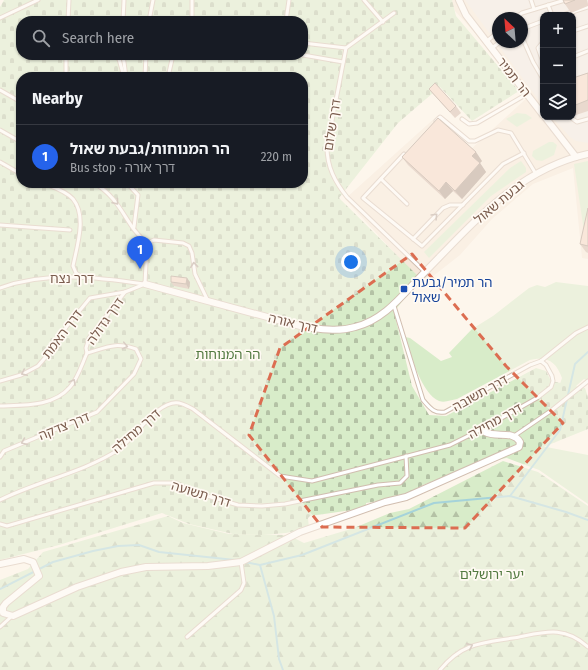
<!DOCTYPE html>
<html lang="en">
<head>
<meta charset="utf-8">
<style>
	body { margin:0; font-family:"Fira Sans Condensed","Noto Sans Hebrew",sans-serif; background:#242831; color:#f1f3f6 }
	.controls { position:absolute; right:12px; top:12px; display:grid; overflow:hidden; border-radius:8px; box-shadow:0 1px 3px #0004 }
	.controls button { width:36px; height:36px; display:grid; place-items:center; padding:0; border:0; border-bottom:1px solid #363941; background:#171b24; color:#f1f3f6; font:20px sans-serif }
	.compass { position:absolute; left:492px; top:12px; width:36px; height:36px; border-radius:50%; background:#171b24; box-shadow:0 1px 3px #0004; rotate:334deg }
	.you { position:absolute; left:351px; top:262px; width:14px; height:14px; margin:-10px; border:3px solid #fff; border-radius:50%; background:#1a73e8; box-shadow:0 0 0 6px #1a73e833 }
	.badge { display:grid; place-items:center; width:26px; height:26px; border-radius:50%; background:#2563eb; color:#fff; font-size:13px; font-weight:700 }
	.pin { position:absolute; translate:-50% -33px; filter:drop-shadow(0 1px 2px #0008) }
	.pin::after { content:''; position:absolute; top:21px; width:14px; height:12px; background:inherit; clip-path:polygon(0 0,100% 0,50% 100%) }
	.list { margin:0; padding:0; list-style:none }
	h2 { display:flex; justify-content:space-between; align-items:center; height:52px; margin:0; padding:0 16px; font-size:17px }
	h2 small { font-size:13px; font-weight:400; color:#9ea1a6 }
	.list li { display:grid; grid-template-columns:26px 1fr auto; gap:12px; align-items:center; box-sizing:border-box; height:64px; padding:0 16px; border-top:1px solid #363941 }
	.list b { display:block; font-size:15px; white-space:nowrap }
	.list p { margin:0; font-size:13px; white-space:nowrap; color:#9ea1a6 }
	.list em { font-size:13px; font-style:normal; color:#9ea1a6 }
	.icon { flex:none; width:22px; height:22px; fill:none; stroke:currentColor; stroke-width:2; stroke-linecap:round; stroke-linejoin:round }
	.map { position:relative; flex:none; width:588px; height:670px; overflow:hidden }
	.search { position:absolute; background:#171b24; box-shadow:0 1px 3px #0004; left:16px; top:16px; width:292px; height:44px; display:flex; align-items:center; gap:10px; box-sizing:border-box; padding:0 14px; border-radius:16px; color:#9ea1a6; font-size:15px }
	.panel { position:absolute; background:#171b24; box-shadow:0 1px 3px #0004; left:16px; top:72px; width:292px; height:116px; border-radius:16px }
	.map>svg:first-child { display:block }
	.residential { fill:#f5e8da; fill-rule:evenodd }
	.industrial { fill:#efe9e4; fill-rule:evenodd }
	.green { fill:#d8ecc9 }
	.forest { fill:url(#forest-firs) }
	.cemetery { fill:url(#cemetery-stones); fill-rule:evenodd }
	.lines { fill:none; stroke-linecap:round; stroke-linejoin:round }
	.stream { stroke:#a5d3da; stroke-width:2 }
	.service-casing { stroke:#d1beb0; stroke-width:5 }
	.minor-casing { stroke:#d1beb0; stroke-width:8 }
	.service { stroke:#fff; stroke-width:3 }
	.minor { stroke:#fff; stroke-width:6 }
	.wall { fill:#d1b7a8 }
	.shaded-wall { fill:#aa9588 }
	.building { fill:#f3d5c3; stroke:#aa9588 }
	.oneway { stroke:#af9d94 }
	.marked { fill:none; stroke:#dc6d51; stroke-width:3; stroke-dasharray:8 5; stroke-linejoin:round }
	.transit-dot { fill:#1a4fb4; stroke:#fffaf3; stroke-width:1.5 }
	.labels { text-anchor:middle; dominant-baseline:central; stroke-width:3.5; stroke-linejoin:round; paint-order:stroke }
	.street-label { font-size:13px; fill:#7a5c4d; stroke:#fffaf3 }
	.transit-label { font-size:13px; fill:#164399; stroke:#fffaf3; text-anchor:start }
	.park-label { font-size:13px; fill:#537a41; stroke:#fffaf3 }
</style>
</head>
<body>
<div class="map">
<svg width="588" height="670" viewBox="0 0 588 670">
	<defs>
		<pattern id="forest-firs" width="22" height="20" patternUnits="userSpaceOnUse"><rect width="22" height="20" fill="#d8ecc9"/><path d="M5 1l3.5 6h-7zM16 11l3.5 6h-7z" fill="#b4c2a5"/></pattern>
		<pattern id="cemetery-stones" width="16" height="16" patternUnits="userSpaceOnUse"><rect width="16" height="16" fill="#d8ecc9"/><path d="M2 7V4a2 2 0 0 1 4 0v3zM10 15v-3a2 2 0 0 1 4 0v3z" fill="#b4c2a5"/></pattern>
	</defs>
	<rect width="100%" height="100%" fill="#fdf6ec"/>
	<path class="residential" d="M451,0h137v259l-6,-1 -9,-90 -40,16 -41,35 -32,36 -37,29 -78,-85 92,-83 32,35 62,-57 -76,-83zM543,15h30v102h-30zM498,18h24v24h-24z"/>
	<path class="industrial" d="M465,0h123v143l-12,-2 -6,-4 -18,-20h21v-102h-30v91zM498,18h24v24h-24z"/>
	<g class="green">
		<polygon points="517,113 526,114 532,118 517,127 506,119"/>
		<polygon points="549,142 553,142 557,145 554,155 542,161 536,160 532,156 533,151"/>
		<polygon points="521,161 526,168 526,172 491,196 429,258 424,252 510,168"/>
		<polygon points="588,161 588,226 585,238 574,164"/>
		<path d="M556,282l32,4v95l-4,-2 -32,28 10,-29c-6,-17 -15,-22 -32,-18l-73,39c-6,1 -12,4 -18,2 -17,-7 -29,-47 -34,-64l5,1 31,23 11,-4 -3,-4 23,-24 21,-13 36,-28 8,-3 8,2z"/>
		<polygon points="520,442 588,455 588,504 539,470 507,458"/>
	</g>
	<polygon class="forest" points="503,461 538,472 588,506 588,670 0,670 0,580 28,569 43,552 168,516 183,523 229,534 288,535 304,543 354,528 390,513 409,509"/>
	<path class="cemetery" d="M4,0h448l4,16 63,75 -47,30 -32,-34 -42,36 -59,75 81,80 -26,34 18,74 17,29 17,1 90,-48 10,3 5,10 34,7 3,9v32l-57,23 -62,15 -46,18 -21,12 -36,6v5l-56,8 -2,2 1,10 -23,5 -23,2 -30,-1 -44,-10 -27,-11 -103,32 -59,15v-553zM21,21h282v34h-282zM21,77h282v106h-282z"/>
	<g class="lines">
		<g class="stream">
			<polyline points="510,496 560,430 575,364 588,352"/>
			<polyline points="245,562 260,565 302,555 434,503 510,496 566,512 588,520"/>
			<polyline points="260,565 274,616 279,659 283,670"/>
			<polyline points="0,589 53,562 93,551 118,546 139,545 159,552 235,560"/>
		</g>
		<g class="service-casing">
			<g id="service">
				<polyline points="364,0 383,22"/>
				<polyline points="531,0 534,9"/>
				<polyline points="548,5 552,15"/>
				<path d="M394,13l-48,35 -19,99c0,20 8,35 20,50l78,75"/>
				<polyline points="563,15 588,7"/>
				<polyline points="0,18 38,0"/>
				<polyline points="515,18 522,13 565,0"/>
				<polyline points="68,21 69,0"/>
				<polyline points="123,21 124,0"/>
				<polyline points="149,21 153,0"/>
				<polyline points="192,21 192,0"/>
				<polyline points="286,21 289,0"/>
				<polyline points="522,29 543,21"/>
				<polyline points="573,31 588,26"/>
				<polyline points="522,37 533,62 543,79"/>
				<polyline points="487,41 498,32"/>
				<polyline points="543,42 538,48 543,62"/>
				<polyline points="303,43 346,48"/>
				<polyline points="492,48 500,42"/>
				<polyline points="112,55 119,59 124,77"/>
				<polyline points="123,55 126,77"/>
				<polyline points="303,55 343,62"/>
				<polyline points="573,57 588,51"/>
				<polyline points="66,77 66,55"/>
				<polyline points="145,77 146,55"/>
				<polyline points="168,77 173,55"/>
				<polyline points="0,90 21,102"/>
				<polyline points="570,117 577,122 588,119"/>
				<polyline points="462,119 469,124 477,123 527,94"/>
				<polyline points="436,121 440,117 469,141 475,141 498,130 511,133 536,174"/>
				<polyline points="0,130 21,142"/>
				<polyline points="404,154 363,198 422,246 503,164 524,153"/>
				<polyline points="0,162 21,174"/>
				<polyline points="381,179 407,204"/>
				<path d="M43,183c10,4 23,8 30,16 14,17 4,47 0,67l3,7 6,4"/>
				<path d="M94,183c29,17 31,43 53,60"/>
				<polyline points="127,183 138,195 134,227"/>
				<polyline points="0,225 70,230"/>
				<polyline points="413,239 443,208 450,205 463,205"/>
				<polyline points="147,243 154,240 183,243 189,246 192,253 195,274 208,301"/>
				<polyline points="145,284 147,243"/>
				<path d="M0,288c46,-17 97,-11 144,-4"/>
				<path d="M394,306l29,94c7,8 11,14 22,12l85,-47 11,-4"/>
				<polyline points="541,361 576,333 588,327"/>
				<polyline points="0,381 21,375 38,366 50,352 67,326 90,298 125,292"/>
				<path d="M0,406c24,-1 53,1 70,-19 8,-9 12,-23 17,-34l-1,-5 3,-10 36,-46 20,-8"/>
				<polyline points="514,436 552,410 588,381"/>
				<path d="M0,457l4,-6 93,-39 37,-38 7,-15 -5,-10c-21,-7 -28,-2 -49,4"/>
				<path d="M0,500c38,-19 82,-27 118,-50 16,-11 40,-51 61,-47 5,1 10,4 14,6l87,67 32,5 138,-36 34,-17 53,-30 14,-11 2,-6 -1,-5 -6,-11 -5,-4"/>
				<polyline points="0,524 7,526 154,483 176,483 190,491 238,505 262,506 285,504 378,485 400,483 407,476 406,456"/>
				<polyline points="0,627 12,616"/>
				<polyline points="187,637 241,590 244,583 241,562"/>
				<path d="M440,670c22,-27 41,-27 73,-32 29,-5 50,-14 75,9"/>
			</g>
		</g>
		<g class="minor-casing">
			<g id="minor">
				<polyline points="459,0 466,15 543,115"/>
				<polyline points="545,117 576,157"/>
				<path d="M145,284l159,43c17,2 34,5 51,0 28,-7 45,-29 64,-49 50,-50 96,-108 169,-124"/>
				<path d="M0,564l24,-5 9,3 6,14 -33,27 -3,4v6l10,3 64,-29 44,-15 25,-5 62,-1 33,-4 59,-30 85,-30 21,-5 113,-50 1,-5c-7,-12 -24,-4 -35,-10l-1,-4"/>
			</g>
		</g>
		<use href="#service" class="service"/>
		<use href="#minor" class="minor"/>
	</g>
	<g class="wall">
		<polygon points="563,0 587,0 588,4 588,6 571,13 565,4"/>
		<polygon points="588,73 588,111 576,115 573,111 573,78"/>
		<polygon points="429,89 456,106 461,113 455,118 434,95"/>
		<polygon points="402,157 482,161 480,163 486,172 462,199 453,191 445,199 408,165"/>
		<polygon points="588,208 588,253 586,252 580,244"/>
		<polygon points="171,282 190,282 189,289 174,286"/>
	</g>
	<g class="shaded-wall">
		<polygon points="476,152 482,161 478,165 472,156"/>
		<polygon points="480,163 486,172 462,199 455,191"/>
		<polygon points="446,182 453,191 445,199 439,191"/>
		<polygon points="187,278 190,282 189,289 186,284"/>
	</g>
	<g class="building">
		<polygon points="563,0 575,0 565,4"/>
		<polygon points="588,73 588,100 573,106 573,78"/>
		<polygon points="435,83 456,106 450,112 429,89"/>
		<polygon points="438,118 476,152 472,156 480,163 455,191 446,182 439,191 402,157"/>
		<polygon points="588,208 588,246 580,244"/>
		<polygon points="171,276 187,278 186,284 171,282"/>
	</g>
	<defs><path id="oneway-chevron" d="M-2-3.5L2.5 0L-2 3.5" fill="none" stroke-width="1.6" stroke-linecap="round" stroke-linejoin="round"/></defs>
	<g class="oneway">
		<use href="#oneway-chevron" transform="translate(116 202) rotate(51)"/>
		<use href="#oneway-chevron" transform="translate(435 216) rotate(-45)"/>
		<use href="#oneway-chevron" transform="translate(194 265) rotate(-96)"/>
		<use href="#oneway-chevron" transform="translate(125 346) rotate(12)"/>
		<use href="#oneway-chevron" transform="translate(24 373) rotate(155)"/>
		<use href="#oneway-chevron" transform="translate(73 382) rotate(-60)"/>
		<use href="#oneway-chevron" transform="translate(24 442) rotate(158)"/>
		<use href="#oneway-chevron" transform="translate(470 646) rotate(-25)"/>
	</g>
	<path d="M0 0H588V670H0ZM412,254l94,112 57,57 -98,105 -143,-1 -73,-92 31,-87z" fill="#fdf6ec" fill-opacity=".55" fill-rule="evenodd"/>
	<path class="marked" d="M412,254l94,112 57,57 -98,105 -143,-1 -73,-92 31,-87z"/>
	<rect class="transit-dot" x="400" y="285" width="8" height="8" rx="2"/>
	<g class="labels">
		<g class="street-label">
			<text transform="translate(514 77) rotate(52)">הר תמיר</text>
			<text transform="translate(332 125) rotate(-81)">דרך שלום</text>
			<text transform="translate(499 202) rotate(-40)">גבעת שאול</text>
			<text x="72" y="278">דרך נצח</text>
			<text transform="translate(105 321) rotate(-55)">דרך גדולה</text>
			<text transform="translate(293 323) rotate(13)">דרך אורה</text>
			<text transform="translate(62 334) rotate(-53)">דרך האמת</text>
			<text transform="translate(480 393) rotate(-29)">דרך תשובה</text>
			<text transform="translate(495 421) rotate(-29)">דרך מחילה</text>
			<text transform="translate(64 426) rotate(-22)">דרך צדקה</text>
			<text transform="translate(136 431) rotate(-41)">דרך מחילה</text>
			<text transform="translate(201 494) rotate(17)">דרך תשועה</text>
		</g>
		<g class="transit-label">
			<text x="412" y="282">הר תמיר/גבעת<tspan x="412" dy="15">שאול</tspan></text>
		</g>
		<g class="park-label">
			<text x="228" y="354">הר המנוחות</text>
			<text x="492" y="574">יער ירושלים</text>
		</g>
	</g>
</svg>
<div class="controls">
<button>+</button>
<button>−</button>
<button><svg class="icon" aria-label="layers" viewBox="0 0 24 24"><path d="M12 4l9 5-9 5-9-5zM3 14l9 5 9-5"/></svg></button>
</div>
<svg class="compass" viewBox="-18 -18 36 36"><path d="M0-13l5 13h-10z" fill="#e53935"/><path d="M0 13l5-13h-10z" fill="#9ea1a6"/></svg>
<div class="you"></div>
<div class="pin badge" style="left:140px;top:269px">1</div>
<div class="search"><svg class="icon" aria-label="search" viewBox="0 0 24 24"><circle cx="10" cy="10" r="6"/><path d="M15 15l6 6"/></svg>Search here</div>
<section class="panel">
<h2>Nearby<small></small></h2>
<ul class="list">
<li><span class="badge">1</span><div><b>הר המנוחות/גבעת שאול</b><p>Bus stop · דרך אורה</p></div><em>220 m</em></li>
</ul>
</section>
</div>
</body>
</html>
